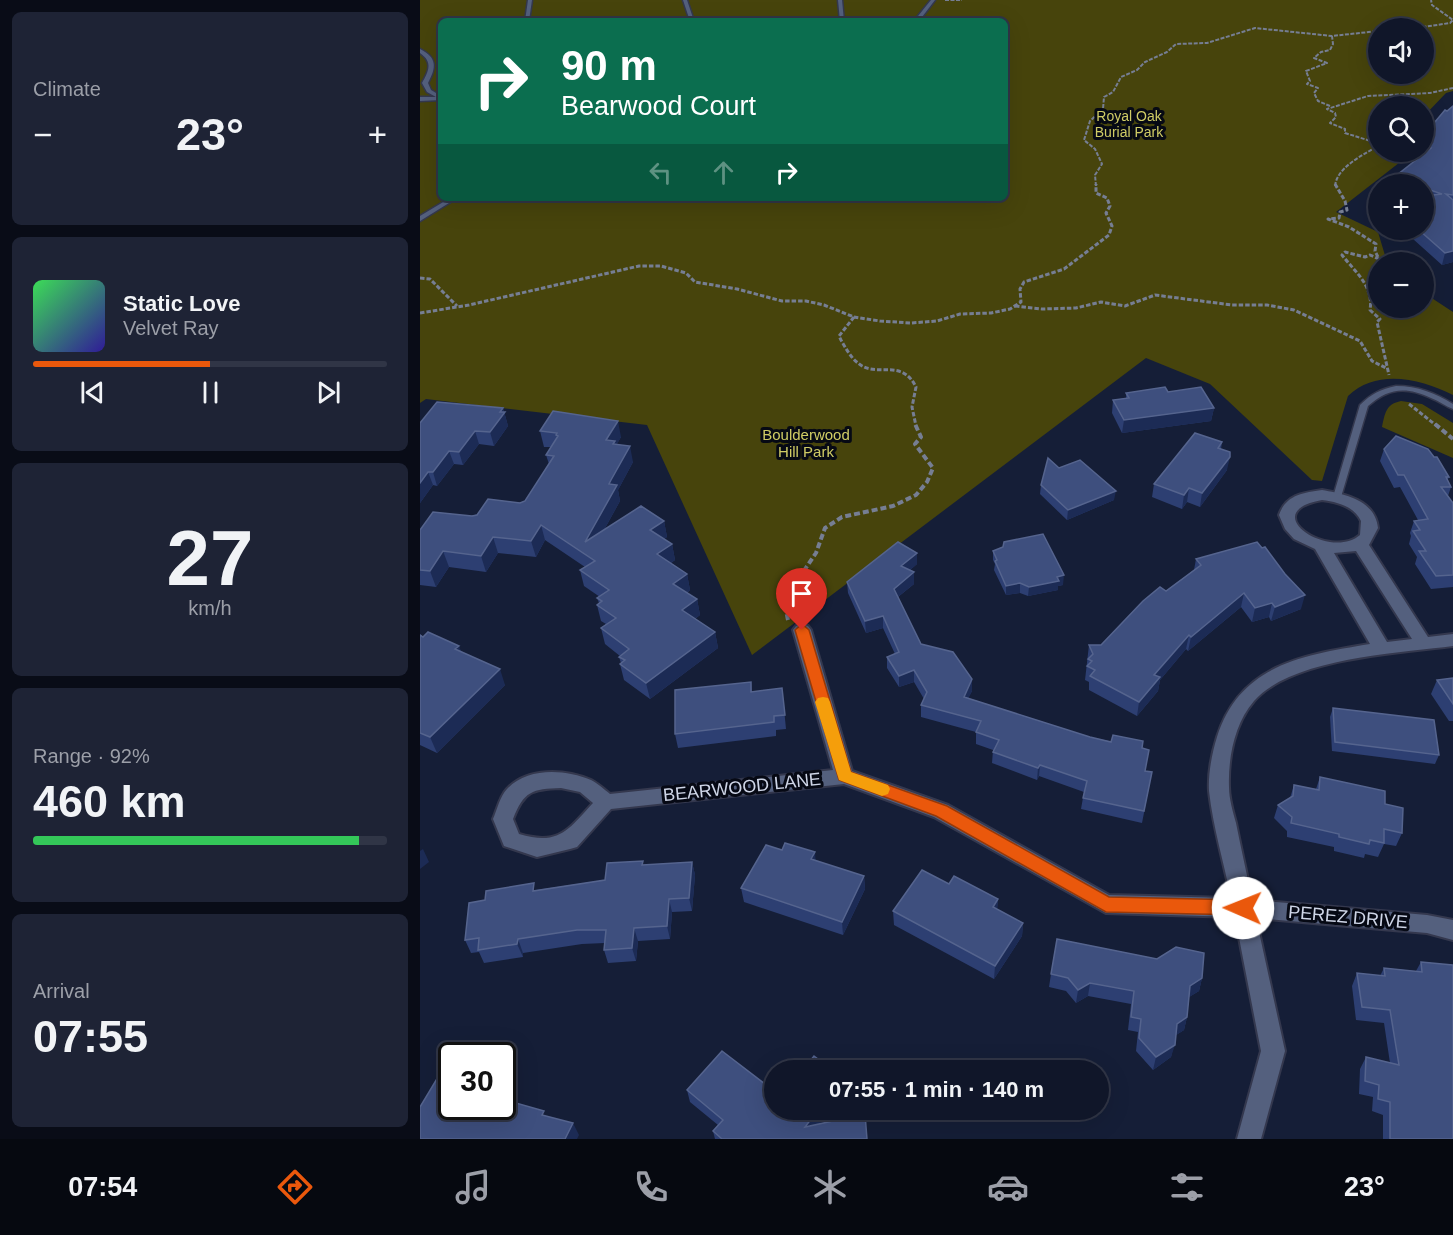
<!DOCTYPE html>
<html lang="en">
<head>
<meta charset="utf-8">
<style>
	body { margin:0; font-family:Helvetica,sans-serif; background:#1e2335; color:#f1f3f6; height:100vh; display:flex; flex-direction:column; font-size:22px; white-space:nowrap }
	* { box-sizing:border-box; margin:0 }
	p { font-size:20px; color:#9c9fa8 }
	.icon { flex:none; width:33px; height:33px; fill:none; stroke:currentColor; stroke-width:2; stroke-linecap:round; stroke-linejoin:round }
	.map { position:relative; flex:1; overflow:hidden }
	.drawer { display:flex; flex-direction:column; gap:12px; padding:12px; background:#090c17; width:420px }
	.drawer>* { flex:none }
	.top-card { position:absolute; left:18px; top:18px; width:570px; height:183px; border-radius:9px; box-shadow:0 6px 24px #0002,0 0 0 2px #303546; background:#0b6e4f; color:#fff; overflow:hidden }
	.controls { position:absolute; left:948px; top:18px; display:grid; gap:12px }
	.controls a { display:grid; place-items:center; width:66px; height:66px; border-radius:50%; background:#101629; box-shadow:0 6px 24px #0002,0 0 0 2px #303546; font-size:30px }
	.speed { position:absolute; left:18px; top:1042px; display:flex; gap:12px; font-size:30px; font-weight:700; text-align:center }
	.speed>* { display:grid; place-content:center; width:78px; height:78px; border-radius:50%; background:#101629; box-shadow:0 6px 24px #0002,0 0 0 2px #303546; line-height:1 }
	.speed .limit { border:3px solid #111; border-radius:9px; background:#fff; color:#111 }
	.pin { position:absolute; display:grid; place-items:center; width:51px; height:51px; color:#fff; margin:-62px -26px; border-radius:50% 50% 50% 0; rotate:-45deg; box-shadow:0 0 6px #0007 }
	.pin .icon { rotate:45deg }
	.me { position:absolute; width:66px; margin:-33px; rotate:271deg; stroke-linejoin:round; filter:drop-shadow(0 0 4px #0008) }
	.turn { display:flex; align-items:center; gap:21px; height:126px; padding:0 24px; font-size:27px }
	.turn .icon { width:78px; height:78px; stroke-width:2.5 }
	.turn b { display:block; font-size:42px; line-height:51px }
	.lanes { display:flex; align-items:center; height:57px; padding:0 24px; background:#0003; justify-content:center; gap:30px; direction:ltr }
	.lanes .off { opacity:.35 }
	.big { font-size:45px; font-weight:700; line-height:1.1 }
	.drawer .tile { flex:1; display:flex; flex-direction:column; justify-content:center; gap:9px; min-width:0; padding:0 21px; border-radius:9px; background:#1e2335 }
	.drawer .dial { align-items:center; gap:0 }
	.dial b { font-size:78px; line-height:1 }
	.song { display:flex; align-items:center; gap:18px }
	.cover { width:72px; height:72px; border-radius:9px; background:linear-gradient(135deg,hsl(130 70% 55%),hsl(250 70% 35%)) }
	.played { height:6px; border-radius:3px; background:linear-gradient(90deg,#ea580c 50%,#303546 50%) }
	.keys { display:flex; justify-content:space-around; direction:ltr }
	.heat { display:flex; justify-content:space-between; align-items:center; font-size:33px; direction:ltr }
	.charge { height:9px; border-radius:4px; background:linear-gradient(90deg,#34c759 92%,#303546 0) }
	.trip { position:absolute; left:344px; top:1060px; width:345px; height:60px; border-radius:30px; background:#101629; box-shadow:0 6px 24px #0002,0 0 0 2px #303546; font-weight:700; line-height:60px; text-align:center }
	.menu { display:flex; height:96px; justify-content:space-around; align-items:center; background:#060910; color:#9c9fa8 }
	.menu .icon { width:42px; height:42px }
	.menu .active { color:#ea580c }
	.menu b { font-size:27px; color:#f1f3f6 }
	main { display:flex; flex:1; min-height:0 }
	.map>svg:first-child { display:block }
	.green { fill:#47440c; fill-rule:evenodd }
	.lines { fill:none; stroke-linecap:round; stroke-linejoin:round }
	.service-casing { stroke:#34384e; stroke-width:3 }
	.minor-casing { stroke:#34384e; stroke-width:4 }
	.path-far2 { stroke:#767e93; stroke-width:2; stroke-dasharray:4 1.5; stroke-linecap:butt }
	.path-far1 { stroke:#767e93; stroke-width:3; stroke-dasharray:4.5 2; stroke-linecap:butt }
	.path { stroke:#767e93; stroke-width:4; stroke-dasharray:6 3; stroke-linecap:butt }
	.service { fill:#54607e; fill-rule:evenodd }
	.minor { fill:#54607e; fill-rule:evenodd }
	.wall { fill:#2d3f72 }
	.shaded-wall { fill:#1c2b55 }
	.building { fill:#3e4f7e; stroke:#55648e; stroke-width:1.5 }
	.route { fill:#ea580c; stroke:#983908; stroke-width:1.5 }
	.slow { fill:#f59e0b }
	.labels { text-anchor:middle; stroke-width:6; stroke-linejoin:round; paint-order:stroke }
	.far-park-label { font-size:14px; fill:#d0cc65; stroke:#060914 }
	.park-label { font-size:15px; fill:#d0cc65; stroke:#060914 }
	.near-street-label { font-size:18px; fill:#ced5e6; stroke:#060914 }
</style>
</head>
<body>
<main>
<section class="drawer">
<div class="tile"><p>Climate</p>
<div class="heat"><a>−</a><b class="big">23°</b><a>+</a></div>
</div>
<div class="tile">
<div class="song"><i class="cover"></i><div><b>Static Love</b><p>Velvet Ray</p></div></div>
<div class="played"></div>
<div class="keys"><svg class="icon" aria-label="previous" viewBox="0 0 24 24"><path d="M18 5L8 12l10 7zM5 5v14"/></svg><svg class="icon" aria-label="pause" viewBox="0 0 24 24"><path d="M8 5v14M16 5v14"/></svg><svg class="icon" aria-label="next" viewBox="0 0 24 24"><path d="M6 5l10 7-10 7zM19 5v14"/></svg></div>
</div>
<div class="tile dial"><b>27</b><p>km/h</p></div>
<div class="tile"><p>Range · 92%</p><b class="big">460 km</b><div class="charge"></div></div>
<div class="tile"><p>Arrival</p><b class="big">07:55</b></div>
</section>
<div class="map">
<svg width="1033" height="1139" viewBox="0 0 1033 1139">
	<rect width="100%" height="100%" fill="#151e37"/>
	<!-- green -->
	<g class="green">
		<path d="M0 0H1033V91L1026 93 1004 116V106H958V152H968L967 153 984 159 916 212 958 232 967 262H958V308H1004V293L1033 312V395C1001 379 957 368 928 396L902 481 892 480 790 384 726 358 332 655 227 425 6 399 0 403ZM21 21H585V198H21ZM958 28H1004V74H958Z"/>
		<path d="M981 401 1002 404 1033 423V458L962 427C965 413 966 404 981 401Z"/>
	</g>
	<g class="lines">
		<defs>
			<g id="service">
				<polygon points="108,0 112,0 109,21 105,21"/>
				<polygon points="263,0 267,0 274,21 270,21"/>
				<polygon points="418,0 422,0 424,21 420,21"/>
				<polygon points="511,0 515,0 499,21 494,21"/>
				<path d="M0 49C18 58 16 68 8 83L11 90 21 96V100L0 101V97H16L7 92 2 83C9 71 13 62 0 53Z"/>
				<polygon points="30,198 37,198 0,221 0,216"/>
				<path d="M976 386C998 386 1015 393 1033 404V409C1025 406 1019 401 1011 398 986 386 968 388 948 406L921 497 920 499H914L913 497 940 405C951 394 961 389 976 386Z"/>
			</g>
			<path id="minor" d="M902 490C925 494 955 500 958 528L949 545 1008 637 1033 634V646C979 653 871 658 834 701 814 724 808 759 809 787 809 799 813 812 816 823 821 849 827 874 832 900L1007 915 1033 920V940L1007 933 836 918 865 1051 841 1139H817L841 1051 815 917 686 913 514 817 424 784 191 809 157 847 150 849 117 857 84 846 73 819C77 810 80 796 87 789 107 767 145 769 171 780 177 783 184 789 190 794L413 770 373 630 376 626 382 624 388 626 391 630 432 771 528 805 689 895 811 898C804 863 793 827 789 791 788 774 792 753 797 737 820 664 884 655 950 644L895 549 874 539 865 529 859 515C866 495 882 493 902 490ZM902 500C917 502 934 506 941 521L940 535C910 561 835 512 902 500ZM936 551 992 639 967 642 914 553ZM141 788 160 792 173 803C148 830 139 846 99 834L93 819C104 791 112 789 141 788Z"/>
		</defs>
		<!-- service casing -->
		<use href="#service" class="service-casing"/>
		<!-- minor casing -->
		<use href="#minor" class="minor-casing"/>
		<!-- path-far2 -->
		<g class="path-far2">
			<polyline points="525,0 542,0"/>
			<polyline points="997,28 1030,23 1033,20 1012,5 1011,0"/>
			<polyline points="910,106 898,101 894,93 898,88 887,84 890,81 886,71 907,63 894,58 901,52 910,50 913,44 912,36"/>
			<polyline points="676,186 675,175 682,164 675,149 664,140 670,121 683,109 684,97 693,92 701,77 717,70 725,62 747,52 756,44 787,43 835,28 912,36 958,31"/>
			<path d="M915 186C917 167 943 155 958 146L957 143 925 133V129L910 123 916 117 915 113 907 109 948 96 1010 93 1033 88"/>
		</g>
		<!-- path-far1 -->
		<g class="path-far1">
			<path d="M915 184 925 201 927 210 920 212 919 218 908 219 929 227 956 244 955 251 959 259 950 255 945 257 925 252 922 255C935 272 954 286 950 310L960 319 957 322 969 375"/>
			<polyline points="0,278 10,279 37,306"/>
			<polyline points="595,306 622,309 656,308 681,302 705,306 735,295 812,305 847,305 874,310 940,341 952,361 966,368"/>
			<polyline points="0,313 49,305 219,266 241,266 266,273 275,282 317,289 362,301 386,301 404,305 434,317 460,321 491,323 517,321 540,314 571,313 590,309 601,302 600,289 604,282 644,269 689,235 692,226 686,213 690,206 687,198 676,193 676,184"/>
			<path d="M434 317 419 336 421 340C425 347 431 358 438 363 456 379 481 357 496 387L492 407 496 426"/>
			<polyline points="989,404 1017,426"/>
		</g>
		<!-- path -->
		<g class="path">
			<polyline points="1015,424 1033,439"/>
			<polyline points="368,620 365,606 379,578 396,553 405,528 422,517 473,506 496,495 507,482 513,468 495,444 501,437 495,424"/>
		</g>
		<!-- service -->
		<use href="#service" class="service"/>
		<!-- minor -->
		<use href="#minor" class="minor"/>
	</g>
	<!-- wall -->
	<g class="wall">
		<polygon points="1033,106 1033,262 1022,265 983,230 1004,230 1004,184 971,184 972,179 1000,157 993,156 994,152 1004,152 1004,135"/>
		<polygon points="706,393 794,408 791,421 702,433 692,413 693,400 706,398"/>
		<polygon points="83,408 88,426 74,446 59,444 43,465 34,464 17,486 13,485 0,503 0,423"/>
		<polygon points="120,431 201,437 196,445 213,462 198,490 200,501 184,530 244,521 247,537 244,539 252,544 255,560 251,563 267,574 270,590 267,593 277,599 280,615 275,619 295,632 298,648 230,699 204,680 200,664 201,663 199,657 200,656 185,644 181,628 186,624 181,621 177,605 179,603 177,598 180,597 164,586 160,570 165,567 125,540 116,557 78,553 66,572 29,567 16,587 0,585 0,530 105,501 129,464 126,455 131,447 124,447"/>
		<polygon points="802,442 801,449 807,470 780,507 767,502 762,509 732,497 734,484"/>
		<polygon points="964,449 1014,457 1029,477 1027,481 1031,487 1028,496 1033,503 1033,587 1011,589 995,564 997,557 989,544 991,536 990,533 994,521 998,520 980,487 974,488 960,461"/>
		<polygon points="639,468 694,500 647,520 620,494 621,485"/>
		<polygon points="573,551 643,585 638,586 638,590 608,596 600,593 586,595 574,570 575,564 573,560"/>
		<polygon points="497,553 497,564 490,570 494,584 478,597 501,644 552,679 552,691 548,698 670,737 722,748 726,771 732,772 722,823 661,809 664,792 619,776 617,780 572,763 573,750 556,744 556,732 501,717 501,705 504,699 494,682 479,687 467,668 467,657 475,654 463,628 446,633 428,593 427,582"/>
		<polygon points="776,559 881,609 851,621 849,617 832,622 821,607 768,651 766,649 740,680 738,691 717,716 669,690 669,682 665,680 669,645 681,645 746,591 774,570"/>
		<polygon points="0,635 42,652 85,685 17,753 0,745"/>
		<polygon points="1033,678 1033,721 1029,721 1011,694 1017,680"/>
		<polygon points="331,682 332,692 362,688 366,729 356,730 356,736 258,748 255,734"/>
		<polygon points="913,708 1019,755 1015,764 912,751 910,717"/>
		<polygon points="900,777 965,804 982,833 976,846 964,844 958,857 945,854 944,858 914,851 914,847 867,837 867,831 854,818 858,805 870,798 874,785 896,789"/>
		<polygon points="396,861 444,876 445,889 423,935 324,902 321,888"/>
		<polygon points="272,862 275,875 272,911 252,912 250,939 218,941 216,961 188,963 184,950 185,943 162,944 103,953 103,957 64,963 59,952 51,953 45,940 65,900 116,890 185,880 224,865"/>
		<polygon points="529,884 578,899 577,909 603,923 602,936 574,979 474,925 473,911"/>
		<polygon points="1001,962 1033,1139 963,1139 963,1115 952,1111 953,1097 939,1094 940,1069 946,1057 970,1063 964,1023 936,1020 932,986 937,973 960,976 964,968 996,971"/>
		<polygon points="631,974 782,978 779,991 769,997 767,1017 764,1030 756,1035 751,1057 733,1070 716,1051 718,1032 708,1030 711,1004 668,996 656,1003 646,991 629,987"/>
		<polygon points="267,1090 354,1110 410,1110 399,1124 447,1139 295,1139 293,1131 298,1125 270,1102"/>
	</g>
	<!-- shaded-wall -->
	<g class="shaded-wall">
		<polygon points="1033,251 1033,262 1022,265 1025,253"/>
		<polygon points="83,408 88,426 74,446 70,432 80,412"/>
		<polygon points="794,408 791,421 702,433 704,420"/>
		<polygon points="198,421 201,437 196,446 186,440"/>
		<polygon points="55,431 59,444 43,465 39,452"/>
		<polygon points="210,446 213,462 198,490 200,501 169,557 165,542 191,480"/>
		<polygon points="29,451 34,464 17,486 13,472"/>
		<polygon points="810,457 807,470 780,507 782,493"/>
		<polygon points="8,472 13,485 0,503 0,483"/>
		<polygon points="769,488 767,502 762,509 764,495"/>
		<polygon points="696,491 694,500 647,520 648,510"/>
		<polygon points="244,521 247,537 234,546 230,530"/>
		<polygon points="121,525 125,540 116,557 111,541"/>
		<polygon points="73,537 78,553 66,572 61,556"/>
		<polygon points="252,544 255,560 240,570 237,554"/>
		<polygon points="23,551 29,567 16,587 10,571"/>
		<polygon points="497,553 497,564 482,577 481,566"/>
		<polygon points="494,572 494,584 474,600 474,589"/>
		<polygon points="267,574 270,590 256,600 253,584"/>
		<polygon points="644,575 643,585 638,586 638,590 608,596 609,587 637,577"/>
		<polygon points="600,583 600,593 586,595 586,586"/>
		<polygon points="824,593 821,607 768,651 771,637"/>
		<polygon points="885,595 881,609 851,621 855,607"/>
		<polygon points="277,599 280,615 265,626 262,610"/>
		<polygon points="852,603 849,617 832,622 835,608"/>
		<polygon points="463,616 463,628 446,633 445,621"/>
		<polygon points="295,632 298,648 230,699 226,683"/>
		<polygon points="769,635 766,649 740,680 738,691 717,716 719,702 734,675"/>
		<polygon points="39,646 45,661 35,649"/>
		<polygon points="80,669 85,685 17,753 10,737"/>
		<polygon points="494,670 494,682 479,687 479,676"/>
		<polygon points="552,679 552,691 544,708 544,697"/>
		<polygon points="620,765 619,776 617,780 618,768"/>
		<polygon points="3,849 9,862 0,869 0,851"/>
		<polygon points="395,852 396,866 391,859"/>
		<polygon points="272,862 275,875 272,911 269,898"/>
		<polygon points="444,876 445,889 423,935 422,922"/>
		<polygon points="249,899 252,912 250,939 247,926"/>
		<polygon points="578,899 577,912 573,907"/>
		<polygon points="603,923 602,936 574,979 575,966"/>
		<polygon points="214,928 218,941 216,961 212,948"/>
		<polygon points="98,939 103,953 103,957 97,944"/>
		<polygon points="782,978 779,991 766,999 770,986"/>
		<polygon points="670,983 668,996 656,1003 658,990"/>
		<polygon points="767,1017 764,1030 753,1037 757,1024"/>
		<polygon points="755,1045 751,1057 733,1070 736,1057"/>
		<polygon points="85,1073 92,1085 82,1102 82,1078"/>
		<polygon points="398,1110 410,1110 387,1139 385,1127"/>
		<polygon points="153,1123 159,1135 157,1139 145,1139"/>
	</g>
	<!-- building -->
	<g class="building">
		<polygon points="1033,106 1033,195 1026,194 1033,200 1033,251 1025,253 999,230 1004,230 1004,196 1022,194 1004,188 1004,184 992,184 972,179 1011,148 1004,146 1004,135 1025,110 1027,111"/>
		<polygon points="745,387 748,392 781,387 794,408 704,420 693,400 709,398 706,393"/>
		<polygon points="17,402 83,408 80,412 85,412 70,432 55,431 39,452 29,451 13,472 8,472 0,483 0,423"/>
		<polygon points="133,411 198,421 186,440 195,441 193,444 210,446 191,480 189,484 197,485 165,542 221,506 244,521 230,530 252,544 237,554 267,574 253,584 277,599 262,610 295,632 226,683 200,664 205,660 199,657 209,649 181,628 196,618 177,605 182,601 177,598 189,590 160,570 175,561 121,525 111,541 73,537 61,556 23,551 10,571 0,570 0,530 13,512 52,516 57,515 68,499 100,503 105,501 134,456 126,455 138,436 136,435 137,433 120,431"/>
		<polygon points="775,433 802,442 798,448 810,452 810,457 782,493 769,488 764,495 734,484"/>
		<polygon points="976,436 1008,449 1014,457 1017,457 1029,477 1026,477 1031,487 1021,487 1033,503 1033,575 1016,576 999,551 1006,551 993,531 1000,530 994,521 1008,519 984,475 978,475 964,449"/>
		<polygon points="628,458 639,468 660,460 696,491 648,510 621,485"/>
		<polygon points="623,534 644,575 637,577 639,581 609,587 600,583 586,586 575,561 577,560 573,551 583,547 584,542"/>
		<polygon points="478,542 497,553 481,566 494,572 474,589 501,644 533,652 552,679 544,697 670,737 691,742 693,735 723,741 722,748 729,750 725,771 732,772 724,811 663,798 667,781 620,765 618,768 573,752 579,740 556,732 561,721 501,705 507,692 494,670 479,676 467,657 479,652 463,616 445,621 427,582"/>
		<polygon points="837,542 842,548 845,547 865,574 885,595 855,607 852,603 835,608 824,593 771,637 769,635 734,675 740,677 719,702 670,676 675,670 667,666 672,661 668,659 673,654 669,645 681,645 723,601 740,587 746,591 781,565 776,559"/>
		<polygon points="8,632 39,646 35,649 80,669 10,737 0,733 0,635 3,637"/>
		<polygon points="1033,678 1033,704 1017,680"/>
		<polygon points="331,682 331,692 362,688 365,715 354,716 354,722 255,734 255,690"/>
		<polygon points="913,708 1014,720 1019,755 915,742"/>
		<polygon points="900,777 965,791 965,804 983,808 982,833 964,829 964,843 950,840 949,844 919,837 919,834 871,823 872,817 858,805 873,796 874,785 899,790"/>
		<polygon points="365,843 395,852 391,859 444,876 422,922 321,888 346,845 362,850"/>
		<polygon points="223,861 222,865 272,862 269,898 249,899 247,926 214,928 212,948 184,950 186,930 157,930 98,939 97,944 58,950 59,938 45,940 49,903 65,900 66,891 114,883 113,891 185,880 187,863"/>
		<polygon points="502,870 529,884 534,876 578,899 573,907 603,923 575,966 473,911"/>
		<polygon points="637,939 737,959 756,947 784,953 782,978 770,986 767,1017 757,1024 755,1045 736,1057 719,1038 721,1019 711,1017 714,991 670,983 658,990 648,978 631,974"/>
		<polygon points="1001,962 1033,965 1033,1139 970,1139 970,1102 958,1099 959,1085 945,1081 946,1057 979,1065 970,1010 942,1007 937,973 965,976 964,968 1002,972"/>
		<polygon points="302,1051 354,1091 354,1110 398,1110 385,1127 445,1114 447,1139 302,1139 293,1131 303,1120 267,1090"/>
		<polygon points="394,1056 414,1071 382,1071"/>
		<polygon points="30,1057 32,1057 32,1107 82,1107 82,1099 124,1111 122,1115 153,1123 145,1139 0,1139 0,1107"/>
	</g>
	<!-- route -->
	<polygon class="route" points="382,624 389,630 431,772 527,806 689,897 823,900 829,902 832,908 829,913 823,915 686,912 516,816 419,780 375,630"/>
	<!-- slow -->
	<polygon class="slow" points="403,697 408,698 410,702 431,772 468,785 470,789 468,794 462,796 419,780 395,702 398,698"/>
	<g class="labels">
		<!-- far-park labels -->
		<g class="far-park-label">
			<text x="709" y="121">Royal Oak<tspan x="709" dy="16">Burial Park</tspan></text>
		</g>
		<!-- park labels -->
		<g class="park-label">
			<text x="386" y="440">Boulderwood<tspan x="386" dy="17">Hill Park</tspan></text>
		</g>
		<!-- near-street labels -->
		<g class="near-street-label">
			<text transform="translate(322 787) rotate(-6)" y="6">BEARWOOD LANE</text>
			<text transform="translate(928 917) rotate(5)" y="6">PEREZ DRIVE</text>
		</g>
	</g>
</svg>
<div class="controls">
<a><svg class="icon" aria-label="sound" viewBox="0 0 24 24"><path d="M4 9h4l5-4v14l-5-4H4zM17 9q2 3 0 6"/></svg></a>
<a><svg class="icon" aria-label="search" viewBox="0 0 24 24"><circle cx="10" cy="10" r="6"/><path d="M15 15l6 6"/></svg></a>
<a>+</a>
<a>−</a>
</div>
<div class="speed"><div class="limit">30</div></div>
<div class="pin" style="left:382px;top:630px;background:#d93025"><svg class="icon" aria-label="arrive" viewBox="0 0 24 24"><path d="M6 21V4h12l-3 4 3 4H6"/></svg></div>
<svg class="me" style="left:823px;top:908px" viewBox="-20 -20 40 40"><circle r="19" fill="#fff"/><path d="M0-13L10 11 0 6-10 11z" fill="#ea580c"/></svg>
<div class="trip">07:55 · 1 min · 140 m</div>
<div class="top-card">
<div class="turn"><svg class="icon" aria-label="right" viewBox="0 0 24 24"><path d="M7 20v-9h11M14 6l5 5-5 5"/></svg><div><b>90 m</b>Bearwood Court</div></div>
<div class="lanes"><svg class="icon off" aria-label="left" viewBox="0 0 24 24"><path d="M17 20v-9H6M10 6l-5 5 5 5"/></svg><svg class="icon off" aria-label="ahead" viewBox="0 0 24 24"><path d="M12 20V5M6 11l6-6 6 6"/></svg><svg class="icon" aria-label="right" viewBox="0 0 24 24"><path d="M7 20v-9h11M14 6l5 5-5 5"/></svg></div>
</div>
</div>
</main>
<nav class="menu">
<b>07:54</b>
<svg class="icon active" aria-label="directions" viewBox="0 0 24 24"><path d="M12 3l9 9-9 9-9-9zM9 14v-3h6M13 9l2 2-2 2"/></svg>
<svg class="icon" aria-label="music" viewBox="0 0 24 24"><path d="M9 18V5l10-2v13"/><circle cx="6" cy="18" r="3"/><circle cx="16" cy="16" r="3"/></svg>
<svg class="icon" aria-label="phone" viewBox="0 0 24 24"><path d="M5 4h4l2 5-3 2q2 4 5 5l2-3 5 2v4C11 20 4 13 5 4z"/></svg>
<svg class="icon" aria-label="climate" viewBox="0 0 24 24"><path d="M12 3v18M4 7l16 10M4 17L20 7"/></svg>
<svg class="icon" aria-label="car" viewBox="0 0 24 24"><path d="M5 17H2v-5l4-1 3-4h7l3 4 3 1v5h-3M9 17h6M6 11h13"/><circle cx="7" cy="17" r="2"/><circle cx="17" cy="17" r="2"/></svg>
<svg class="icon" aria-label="filters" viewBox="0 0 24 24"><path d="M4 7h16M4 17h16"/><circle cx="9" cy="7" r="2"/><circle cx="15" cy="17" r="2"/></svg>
<b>23°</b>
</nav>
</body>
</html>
